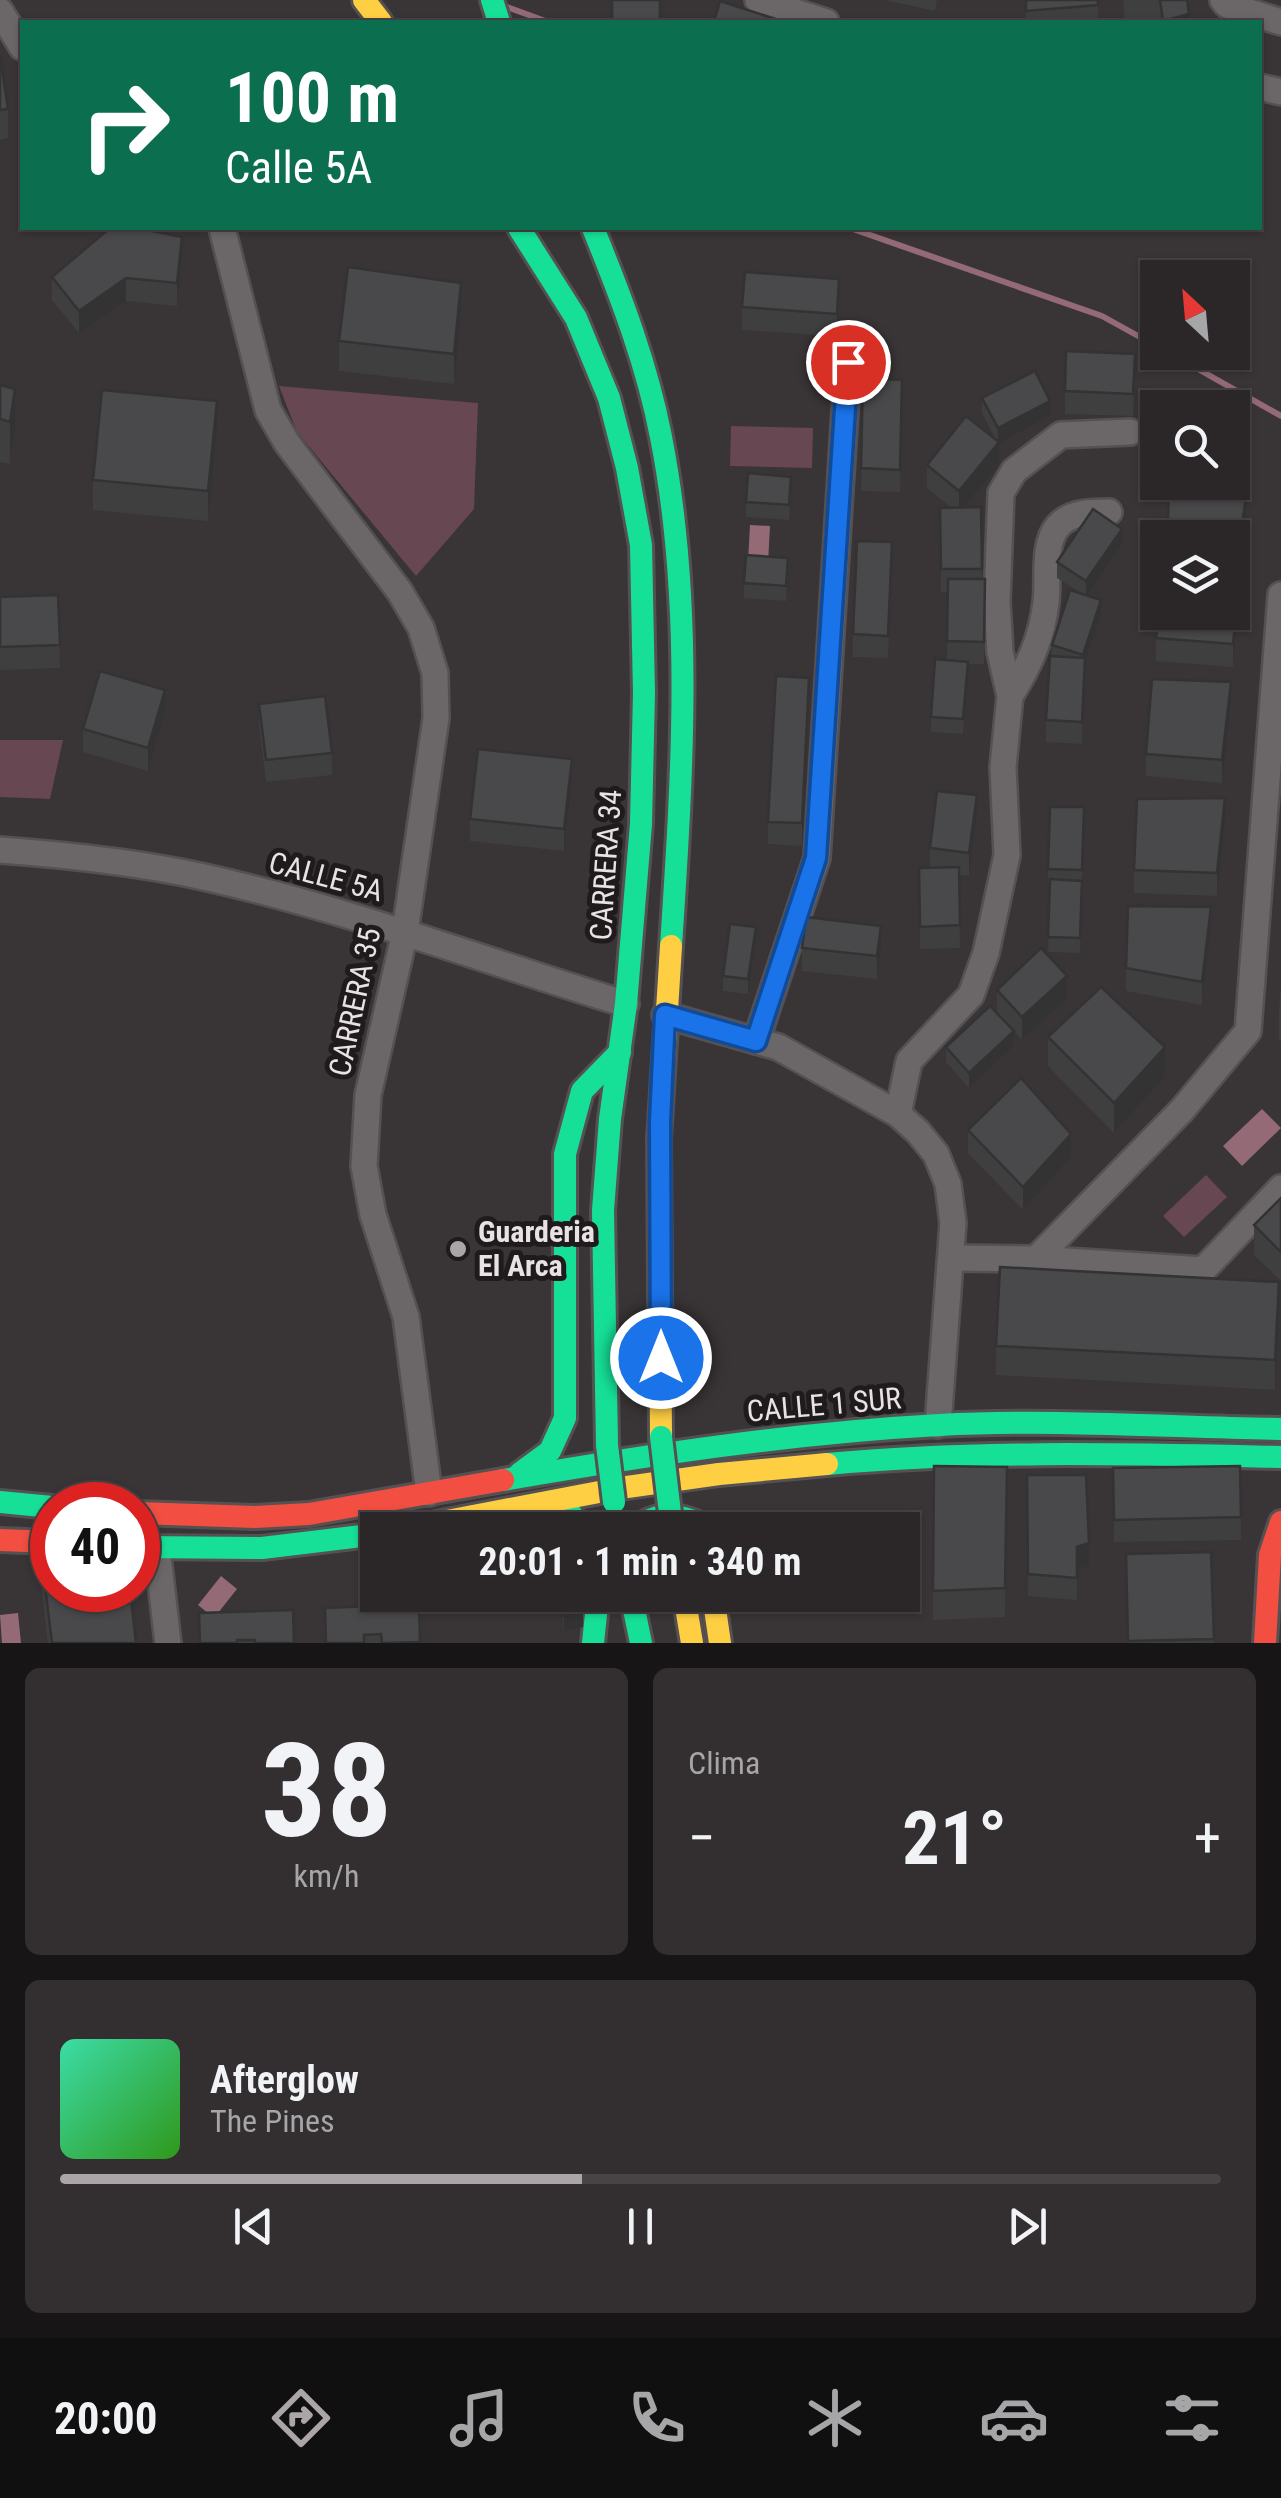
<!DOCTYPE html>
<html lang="es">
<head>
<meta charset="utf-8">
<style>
	body { margin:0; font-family:"Roboto Condensed",sans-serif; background:#332f30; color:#f1f3f6; height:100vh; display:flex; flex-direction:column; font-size:38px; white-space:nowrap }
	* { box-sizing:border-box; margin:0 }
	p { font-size:32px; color:#a6a5a8 }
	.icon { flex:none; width:55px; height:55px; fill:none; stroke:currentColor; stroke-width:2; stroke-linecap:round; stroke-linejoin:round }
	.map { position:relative; height:1643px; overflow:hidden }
	.side { display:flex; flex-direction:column; gap:25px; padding:25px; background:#181516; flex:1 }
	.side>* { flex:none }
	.hud { position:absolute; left:20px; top:20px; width:1242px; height:210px; border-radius:0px; box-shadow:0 2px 8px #0004,0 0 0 2px #474445; background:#0b6e4f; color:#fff; overflow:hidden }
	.needle { width:65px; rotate:334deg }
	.fabs { position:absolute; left:1140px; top:260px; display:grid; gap:20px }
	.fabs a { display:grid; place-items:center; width:110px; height:110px; border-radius:0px; background:#2b2728; box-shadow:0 2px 8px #0004,0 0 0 2px #474445; font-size:50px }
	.speed { position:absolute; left:30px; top:1482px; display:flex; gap:20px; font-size:50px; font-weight:700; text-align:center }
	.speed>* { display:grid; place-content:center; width:130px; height:130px; border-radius:50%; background:#2b2728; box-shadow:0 2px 8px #0004,0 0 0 2px #474445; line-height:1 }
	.speed .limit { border:15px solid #d22; background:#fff; color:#111 }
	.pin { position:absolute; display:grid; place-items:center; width:85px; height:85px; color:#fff; margin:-42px; border:5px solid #fff; border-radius:50%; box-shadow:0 2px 10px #0007 }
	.me { position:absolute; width:110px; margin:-55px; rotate:0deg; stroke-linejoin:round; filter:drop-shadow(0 0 8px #0008) }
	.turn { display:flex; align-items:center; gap:35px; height:210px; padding:0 40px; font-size:45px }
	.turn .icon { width:130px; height:130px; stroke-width:2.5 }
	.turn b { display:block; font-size:70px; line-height:85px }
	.big { font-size:75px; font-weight:700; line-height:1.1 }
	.side .widget { flex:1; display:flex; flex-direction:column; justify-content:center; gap:15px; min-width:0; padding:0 35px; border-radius:15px; background:#332f30 }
	.side .dial { align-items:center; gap:0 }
	.dial b { font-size:130px; line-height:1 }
	.song { display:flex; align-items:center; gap:30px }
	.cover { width:120px; height:120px; border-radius:15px; background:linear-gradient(135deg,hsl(160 70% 55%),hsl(110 70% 35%)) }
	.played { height:10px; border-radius:5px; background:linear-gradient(90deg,#aba5a7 45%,#474445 45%) }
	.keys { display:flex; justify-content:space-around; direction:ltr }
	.heat { display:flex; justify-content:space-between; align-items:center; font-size:55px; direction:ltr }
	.side .tiles { flex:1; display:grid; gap:25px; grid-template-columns:1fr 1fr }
	.widget:last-child { grid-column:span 2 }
	.trip { position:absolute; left:360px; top:1512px; width:560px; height:100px; border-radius:0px; background:#2b2728; box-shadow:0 2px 8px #0004,0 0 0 2px #474445; font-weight:700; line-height:100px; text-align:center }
	.dock { display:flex; height:160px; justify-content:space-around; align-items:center; background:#111010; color:#a6a5a8 }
	.dock .icon { width:70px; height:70px }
	.dock .selected { color:#aba5a7 }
	.dock b { font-size:45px; color:#f1f3f6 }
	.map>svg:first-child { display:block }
	.green { fill:#674751 }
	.water { fill:#936a76 }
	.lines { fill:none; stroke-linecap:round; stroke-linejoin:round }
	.stream { stroke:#936a76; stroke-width:6 }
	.street-casing { stroke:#555051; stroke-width:30 }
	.fast-casing { stroke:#555051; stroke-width:28 }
	.slow-casing { stroke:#555051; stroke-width:28 }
	.jam-casing { stroke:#555051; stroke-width:28 }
	.street { stroke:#6b6768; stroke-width:25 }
	.fast { stroke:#16e098; stroke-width:22 }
	.slow { stroke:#ffcf43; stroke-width:22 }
	.jam { stroke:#f24e42; stroke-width:22 }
	.fast-bridge-casing { stroke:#555051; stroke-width:28; stroke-linecap:butt }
	.fast-bridge { stroke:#16e098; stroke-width:22 }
	.wall { fill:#3f3f40 }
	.shaded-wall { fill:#333334 }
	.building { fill:#49494b; stroke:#333334; stroke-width:2.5 }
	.route-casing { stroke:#114b97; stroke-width:25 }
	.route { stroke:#1a73e8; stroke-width:18 }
	.poi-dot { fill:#aba5a7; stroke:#1f1a1c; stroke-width:4 }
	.labels { text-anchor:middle; stroke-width:10; stroke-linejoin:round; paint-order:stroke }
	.street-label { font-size:30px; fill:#e9e2e4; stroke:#1f1a1c }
	.poi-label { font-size:30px; font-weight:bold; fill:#e9e2e4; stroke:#1f1a1c; text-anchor:start }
</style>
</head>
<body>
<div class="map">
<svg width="1281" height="1643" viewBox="0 0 1281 1643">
	<rect width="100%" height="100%" fill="#393435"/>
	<!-- green -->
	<g class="green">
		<polygon points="279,386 478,403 474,509 416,576 297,432"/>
		<polygon points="731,426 813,428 812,468 730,466"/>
		<polygon points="0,740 63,740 50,799 0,797"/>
		<polygon points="1206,1175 1227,1197 1184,1237 1163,1216"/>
	</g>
	<!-- water -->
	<g class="water">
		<polygon points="750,525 770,526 768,563 748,562"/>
		<polygon points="1262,1109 1281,1128 1242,1166 1223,1146"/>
		<polygon points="221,1576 237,1589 214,1618 198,1605"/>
		<polygon points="18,1613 21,1643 2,1643 0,1615"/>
	</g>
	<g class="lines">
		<!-- stream -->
		<g class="stream">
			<polyline points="507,7 548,22"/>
			<polyline points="850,228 1102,316 1158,347"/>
			<polyline points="1168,352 1281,416"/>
		</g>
		<defs>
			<g id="street">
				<polyline points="758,0 826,22"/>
				<polyline points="1223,0 1227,5 1281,22"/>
				<polyline points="0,11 22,47"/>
				<polyline points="1260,87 1281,92"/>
				<polyline points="222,228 268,410 287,443 400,592 421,628 435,673 436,718 405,932 368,1095 364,1166 373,1215 406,1317 429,1493"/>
				<path d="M1010 696C1029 666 1042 638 1046 602 1049 579 1042 545 1058 526 1070 512 1092 512 1109 512"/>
				<path d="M0 850C67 855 137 862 204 877 347 909 486 961 626 1004"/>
				<polyline points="665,1015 778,1047 898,1114 918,1132 936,1154 948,1184 953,1223 938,1425"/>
				<polyline points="756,1041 817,858 848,362"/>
				<polyline points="898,1114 909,1061 971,995 986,953 1007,855 1003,767 1010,696 1000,652 997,602 1001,493 1014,471 1061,435 1130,432"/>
				<polyline points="952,1258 1036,1259 1203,1270 1281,1188"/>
				<polyline points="1036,1259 1182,1110 1248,1031 1281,595"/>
				<polyline points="157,1548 168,1643"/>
			</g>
			<g id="fast">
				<polyline points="492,0 499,22"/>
				<polyline points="519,228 576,318 609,398 627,468 641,545 644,693 641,824 626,1004 610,1119 603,1210 607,1445"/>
				<path d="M593 228C621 297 647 364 661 437 694 605 682 778 671 946"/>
				<path d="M827 1464C979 1450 1129 1454 1281 1457"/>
				<polyline points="520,1473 550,1451 565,1418 565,1154 582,1091 620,1052"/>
				<path d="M503 1480C647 1455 793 1433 939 1425 1053 1419 1167 1427 1281 1429"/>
				<polyline points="562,1500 581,1530"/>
				<polyline points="0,1502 52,1507"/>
				<path d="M633 1530C659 1510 678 1513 707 1527"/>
				<polyline points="138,1547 262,1548 378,1534"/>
				<polyline points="631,1595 641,1643"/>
				<polyline points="593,1643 598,1595"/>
			</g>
			<g id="slow">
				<polyline points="364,0 381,22"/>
				<polyline points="661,1437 659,1139 671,946"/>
				<polyline points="400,1530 620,1488 719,1474 827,1464"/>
				<polyline points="684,1595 692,1643"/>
				<polyline points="713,1595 720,1643"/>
			</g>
			<g id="jam">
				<polyline points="138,1513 255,1517 309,1514 503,1480"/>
				<polyline points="0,1540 52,1542"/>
				<polyline points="1265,1643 1270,1555 1281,1522"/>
			</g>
		</defs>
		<!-- street casing -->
		<use href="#street" class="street-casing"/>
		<!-- fast casing -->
		<use href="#fast" class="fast-casing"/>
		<!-- slow casing -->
		<use href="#slow" class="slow-casing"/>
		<!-- jam casing -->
		<use href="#jam" class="jam-casing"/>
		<!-- street -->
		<use href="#street" class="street"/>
		<!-- fast -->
		<use href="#fast" class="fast"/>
		<!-- slow -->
		<use href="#slow" class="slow"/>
		<!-- jam -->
		<use href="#jam" class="jam"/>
		<defs>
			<g id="fast-bridge">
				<polyline points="661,1437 672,1530"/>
				<polyline points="607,1445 614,1502"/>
			</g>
		</defs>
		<!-- fast-bridge casing -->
		<use href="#fast-bridge" class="fast-bridge-casing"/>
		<!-- fast-bridge -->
		<use href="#fast-bridge" class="fast-bridge"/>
	</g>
	<!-- wall -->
	<g class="wall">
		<polygon points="885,0 937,0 935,11"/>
		<polygon points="1025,0 1098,0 1098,22 1026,22"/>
		<polygon points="1123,0 1187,0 1189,22 1160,22 1159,19 1125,22"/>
		<polygon points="0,55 8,109 8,138 0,140"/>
		<polygon points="182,259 177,306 126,301 79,333 52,300 52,277"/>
		<polygon points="839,301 837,336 742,330 742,307"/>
		<polygon points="461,313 454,384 339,371 339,341"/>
		<polygon points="1135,376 1133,416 1065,414 1065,391"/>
		<polygon points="863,378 902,380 900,492 861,491"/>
		<polygon points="0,385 15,431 10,464 0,462"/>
		<polygon points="982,398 1050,416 999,443 999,465 964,507 982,569 982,579 985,579 984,664 968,664 963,734 931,732 931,717 947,660 948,592 941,592 940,508 952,508 927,488 927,465 996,440 982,413"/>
		<polygon points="217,431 208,521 93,510 93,480"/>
		<polygon points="1251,479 1242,548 1232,548 1232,538 1168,538 1169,482"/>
		<polygon points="791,492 789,520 746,517 746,502"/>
		<polygon points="1122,544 1087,595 1101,615 1085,662 1082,744 1046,742 1046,720 1052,645 1081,593 1057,578 1057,562"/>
		<polygon points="892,564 888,658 853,657 853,634"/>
		<polygon points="788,573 786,601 744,598 744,583"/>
		<polygon points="1240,593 1233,667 1156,661 1156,638"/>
		<polygon points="58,595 60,668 0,670 0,597"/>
		<polygon points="809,700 802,846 768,844 768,822"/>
		<polygon points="259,704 332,753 332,775 266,782 259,726"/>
		<polygon points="1231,704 1222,783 1146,776 1146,754"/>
		<polygon points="165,712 148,771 83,752 83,729"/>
		<polygon points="572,781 564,851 470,841 470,819"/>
		<polygon points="1084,807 1080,953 1048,952 1050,884 1048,884 1048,869"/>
		<polygon points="977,818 969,876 959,875 960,948 920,949 919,868 930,868 930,848"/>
		<polygon points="1225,821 1217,896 1134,893 1134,870"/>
		<polygon points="1211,929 1202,1005 1126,991 1126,968"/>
		<polygon points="756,943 748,994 723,991 723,976"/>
		<polygon points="802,948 881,948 877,979 802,971"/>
		<polygon points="1281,988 1281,1041 1279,1040 1279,1011"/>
		<polygon points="997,990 1067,998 1022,1040 997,1012"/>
		<polygon points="1048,1037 1165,1077 1114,1133 1048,1066"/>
		<polygon points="1014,1046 969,1088 946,1062 946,1047"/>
		<polygon points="968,1130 1071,1157 1023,1210 968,1153"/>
		<polygon points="1281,1198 1281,1281 1254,1255 1254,1225"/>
		<polygon points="1279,1312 1275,1390 996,1375 996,1346"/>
		<polygon points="934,1466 1007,1467 1005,1617 933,1620"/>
		<polygon points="1240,1466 1241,1540 1114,1542 1113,1468"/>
		<polygon points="1027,1475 1089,1566 1077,1569 1077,1600 1028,1596"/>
		<polygon points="1211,1552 1214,1643 1127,1643 1126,1554"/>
		<polygon points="41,1553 136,1643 48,1643 41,1582"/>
		<polygon points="560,1595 580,1595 583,1627 564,1631"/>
		<polygon points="325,1608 420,1643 326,1643"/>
		<polygon points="199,1613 294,1643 199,1643"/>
	</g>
	<!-- shaded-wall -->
	<g class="shaded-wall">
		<polygon points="1189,14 1189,22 1163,22 1163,21"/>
		<polygon points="182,237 182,259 177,306 177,283"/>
		<polygon points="126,278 126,301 79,333 79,311"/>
		<polygon points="839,279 839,301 837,336 837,314"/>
		<polygon points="461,283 461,313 454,384 454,354"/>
		<polygon points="15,389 15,431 10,464 10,422"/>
		<polygon points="217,401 217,431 208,521 208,491"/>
		<polygon points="1050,401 1050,416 999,443 999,465 959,513 959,491 998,443 998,428"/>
		<polygon points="1251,457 1251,479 1242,548 1242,526"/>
		<polygon points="1122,529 1122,544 1086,597 1086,581"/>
		<polygon points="1240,571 1240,593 1233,667 1233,644"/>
		<polygon points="1101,600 1101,615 1085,662 1082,744 1083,655"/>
		<polygon points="809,678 809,700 802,846 802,823"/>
		<polygon points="1231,682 1231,704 1222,783 1222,760"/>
		<polygon points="165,690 165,712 148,771 148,748"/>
		<polygon points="572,759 572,781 564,851 564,829"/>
		<polygon points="977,795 977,818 969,876 969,853"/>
		<polygon points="1225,798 1225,821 1217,896 1217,873"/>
		<polygon points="1211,907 1211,929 1202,1005 1202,982"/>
		<polygon points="881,926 881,948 877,979 877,956"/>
		<polygon points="756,927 756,943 748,994 748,979"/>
		<polygon points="1067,976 1067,998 1022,1040 1022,1017"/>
		<polygon points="1014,1031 1014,1046 969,1088 969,1073"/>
		<polygon points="1165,1047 1165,1077 1114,1133 1114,1103"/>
		<polygon points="1071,1134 1071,1157 1023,1210 1023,1187"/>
		<polygon points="1279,1282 1279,1312 1275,1390 1275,1360"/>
		<polygon points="1089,1543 1089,1566 1077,1569 1077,1600 1077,1547"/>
		<polygon points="583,1612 583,1627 564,1631 564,1616"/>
	</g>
	<!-- building -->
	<g class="building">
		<rect x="612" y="0" width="48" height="22"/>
		<polygon points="1026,0 1098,0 1098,5 1026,11"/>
		<polygon points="1160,0 1187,0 1189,14 1163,21"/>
		<polygon points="720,1 785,22 714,22"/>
		<polygon points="0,55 8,109 0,110"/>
		<polygon points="110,228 137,228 182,237 177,283 126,278 79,311 52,277"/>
		<polygon points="348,267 461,283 454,354 339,341"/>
		<polygon points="745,272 839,279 837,314 742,307"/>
		<polygon points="1066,351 1135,354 1133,394 1065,391"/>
		<polygon points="1035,371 1050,401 998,428 982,398"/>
		<polygon points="863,378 902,380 900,470 861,468"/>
		<polygon points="0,385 15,389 10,422 0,419"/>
		<polygon points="102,390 217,401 208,491 93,480"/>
		<polygon points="966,416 999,442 959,491 927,465"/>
		<polygon points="1232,455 1251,457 1242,526 1168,522 1169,482 1232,482"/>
		<polygon points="748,473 791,477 789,505 746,502"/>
		<polygon points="981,507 982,569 941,569 940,508"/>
		<polygon points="1093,509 1122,529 1086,581 1057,562"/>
		<polygon points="857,541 892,542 888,636 853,634"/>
		<polygon points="746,555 788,558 786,586 744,583"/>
		<polygon points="1232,570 1240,571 1233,644 1156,638 1159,612 1232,612"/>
		<polygon points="948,579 985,579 984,642 947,641"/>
		<polygon points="1070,590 1101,600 1083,655 1052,645"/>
		<polygon points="58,595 60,645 0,647 0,597"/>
		<polygon points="1050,656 1085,658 1082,722 1046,720"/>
		<polygon points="935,659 968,662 963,719 931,717"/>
		<polygon points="100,671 165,690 148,748 83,729"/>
		<polygon points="776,676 809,678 802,823 768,822"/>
		<polygon points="1152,679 1231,682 1222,760 1146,754"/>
		<polygon points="325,696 332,753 266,760 259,704"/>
		<polygon points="478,749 572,759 564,829 470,819"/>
		<polygon points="937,791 977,795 969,853 930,848"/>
		<polygon points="1225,798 1217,873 1134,870 1137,799"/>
		<polygon points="1050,807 1084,807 1082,870 1048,869"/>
		<polygon points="959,867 960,925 920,927 919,868"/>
		<polygon points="1050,879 1082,881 1080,938 1048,937"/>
		<polygon points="1128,906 1211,907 1202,982 1126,968"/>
		<polygon points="806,917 881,926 877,956 802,948"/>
		<polygon points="730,924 756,927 748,979 723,976"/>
		<polygon points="1041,948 1067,976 1022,1017 997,990"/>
		<polygon points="1101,987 1165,1047 1114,1103 1048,1037"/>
		<polygon points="990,1006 1014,1031 969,1073 946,1047"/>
		<polygon points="1021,1078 1071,1134 1023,1187 968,1130"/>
		<polygon points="1281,1198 1281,1252 1254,1225"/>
		<polygon points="1000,1267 1279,1282 1275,1360 996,1346"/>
		<polygon points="934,1466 1007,1467 1005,1588 933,1591"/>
		<polygon points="1240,1466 1241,1517 1114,1520 1113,1468"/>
		<polygon points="1027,1475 1086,1475 1089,1543 1077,1547 1077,1578 1028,1574"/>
		<polygon points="52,1551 52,1590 130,1590 136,1643 52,1643 41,1553"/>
		<polygon points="1211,1552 1214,1639 1128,1641 1126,1554"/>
		<polygon points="561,1595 580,1595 583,1612 564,1616"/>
		<polygon points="419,1604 420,1642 382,1643 381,1634 364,1635 364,1643 326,1643 325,1608"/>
		<polygon points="293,1610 294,1643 255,1643 255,1640 237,1640 237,1643 200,1643 199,1613"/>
	</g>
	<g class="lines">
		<defs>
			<polyline id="route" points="661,1358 660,1122 665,1015 756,1041 816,858 848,362"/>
		</defs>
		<!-- route casing -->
		<use href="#route" class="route-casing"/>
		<!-- route -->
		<use href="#route" class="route"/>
	</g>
	<!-- markers -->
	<circle class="poi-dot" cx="458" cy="1249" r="10"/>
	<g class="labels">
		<!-- street labels -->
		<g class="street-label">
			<text transform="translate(606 865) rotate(-86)" y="10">CARRERA 34</text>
			<text transform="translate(326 877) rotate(15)" y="10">CALLE 5A</text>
			<text transform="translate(355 1002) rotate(-78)" y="10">CARRERA 35</text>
			<text transform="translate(824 1405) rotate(-5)" y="10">CALLE 1 SUR</text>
		</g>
		<!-- poi labels -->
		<g class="poi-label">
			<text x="478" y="1242">Guarderia<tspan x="478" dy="34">El Arca</tspan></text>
		</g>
	</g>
</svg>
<div class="fabs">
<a><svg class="needle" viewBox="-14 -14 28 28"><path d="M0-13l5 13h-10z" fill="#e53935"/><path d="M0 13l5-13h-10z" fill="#a6a5a8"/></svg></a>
<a><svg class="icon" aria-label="search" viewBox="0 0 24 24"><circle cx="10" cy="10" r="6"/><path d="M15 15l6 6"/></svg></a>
<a><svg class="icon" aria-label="layers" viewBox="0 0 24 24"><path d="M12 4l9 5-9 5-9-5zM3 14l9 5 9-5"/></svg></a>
</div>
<div class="speed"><div class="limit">40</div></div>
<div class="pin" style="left:848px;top:362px;background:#d93025"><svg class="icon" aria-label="arrive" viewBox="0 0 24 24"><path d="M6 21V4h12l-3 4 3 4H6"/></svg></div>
<svg class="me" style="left:661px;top:1358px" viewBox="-20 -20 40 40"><circle r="17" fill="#1a73e8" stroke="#fff" stroke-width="3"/><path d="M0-11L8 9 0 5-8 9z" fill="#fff"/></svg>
<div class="trip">20:01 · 1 min · 340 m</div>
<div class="hud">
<div class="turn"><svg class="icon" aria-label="right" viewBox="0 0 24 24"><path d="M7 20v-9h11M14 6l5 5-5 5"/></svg><div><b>100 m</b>Calle 5A</div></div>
</div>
</div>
<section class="side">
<div class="tiles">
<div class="widget dial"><b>38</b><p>km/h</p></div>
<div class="widget"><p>Clima</p>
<div class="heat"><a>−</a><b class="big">21°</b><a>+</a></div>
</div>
<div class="widget">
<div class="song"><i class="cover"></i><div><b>Afterglow</b><p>The Pines</p></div></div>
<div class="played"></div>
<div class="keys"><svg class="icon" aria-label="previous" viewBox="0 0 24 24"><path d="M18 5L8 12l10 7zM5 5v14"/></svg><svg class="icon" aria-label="pause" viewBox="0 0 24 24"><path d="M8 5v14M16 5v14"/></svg><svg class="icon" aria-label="next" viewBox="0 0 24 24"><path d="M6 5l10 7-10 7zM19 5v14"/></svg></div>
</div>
</div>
</section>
<nav class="dock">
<b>20:00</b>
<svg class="icon selected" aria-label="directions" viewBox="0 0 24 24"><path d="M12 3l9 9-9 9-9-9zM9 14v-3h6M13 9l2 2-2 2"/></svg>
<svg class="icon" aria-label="music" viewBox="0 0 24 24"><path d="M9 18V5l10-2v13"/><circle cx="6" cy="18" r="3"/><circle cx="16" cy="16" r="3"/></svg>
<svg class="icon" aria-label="phone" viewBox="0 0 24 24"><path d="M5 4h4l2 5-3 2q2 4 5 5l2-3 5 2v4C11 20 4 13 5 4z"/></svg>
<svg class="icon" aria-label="climate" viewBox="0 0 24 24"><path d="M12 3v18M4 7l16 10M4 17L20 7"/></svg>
<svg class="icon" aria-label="car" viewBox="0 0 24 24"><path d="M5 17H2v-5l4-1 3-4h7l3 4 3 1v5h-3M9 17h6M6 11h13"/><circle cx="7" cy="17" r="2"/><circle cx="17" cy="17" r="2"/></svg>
<svg class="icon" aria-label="filters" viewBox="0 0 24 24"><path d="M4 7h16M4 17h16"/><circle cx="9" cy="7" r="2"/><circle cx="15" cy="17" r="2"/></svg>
</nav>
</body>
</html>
